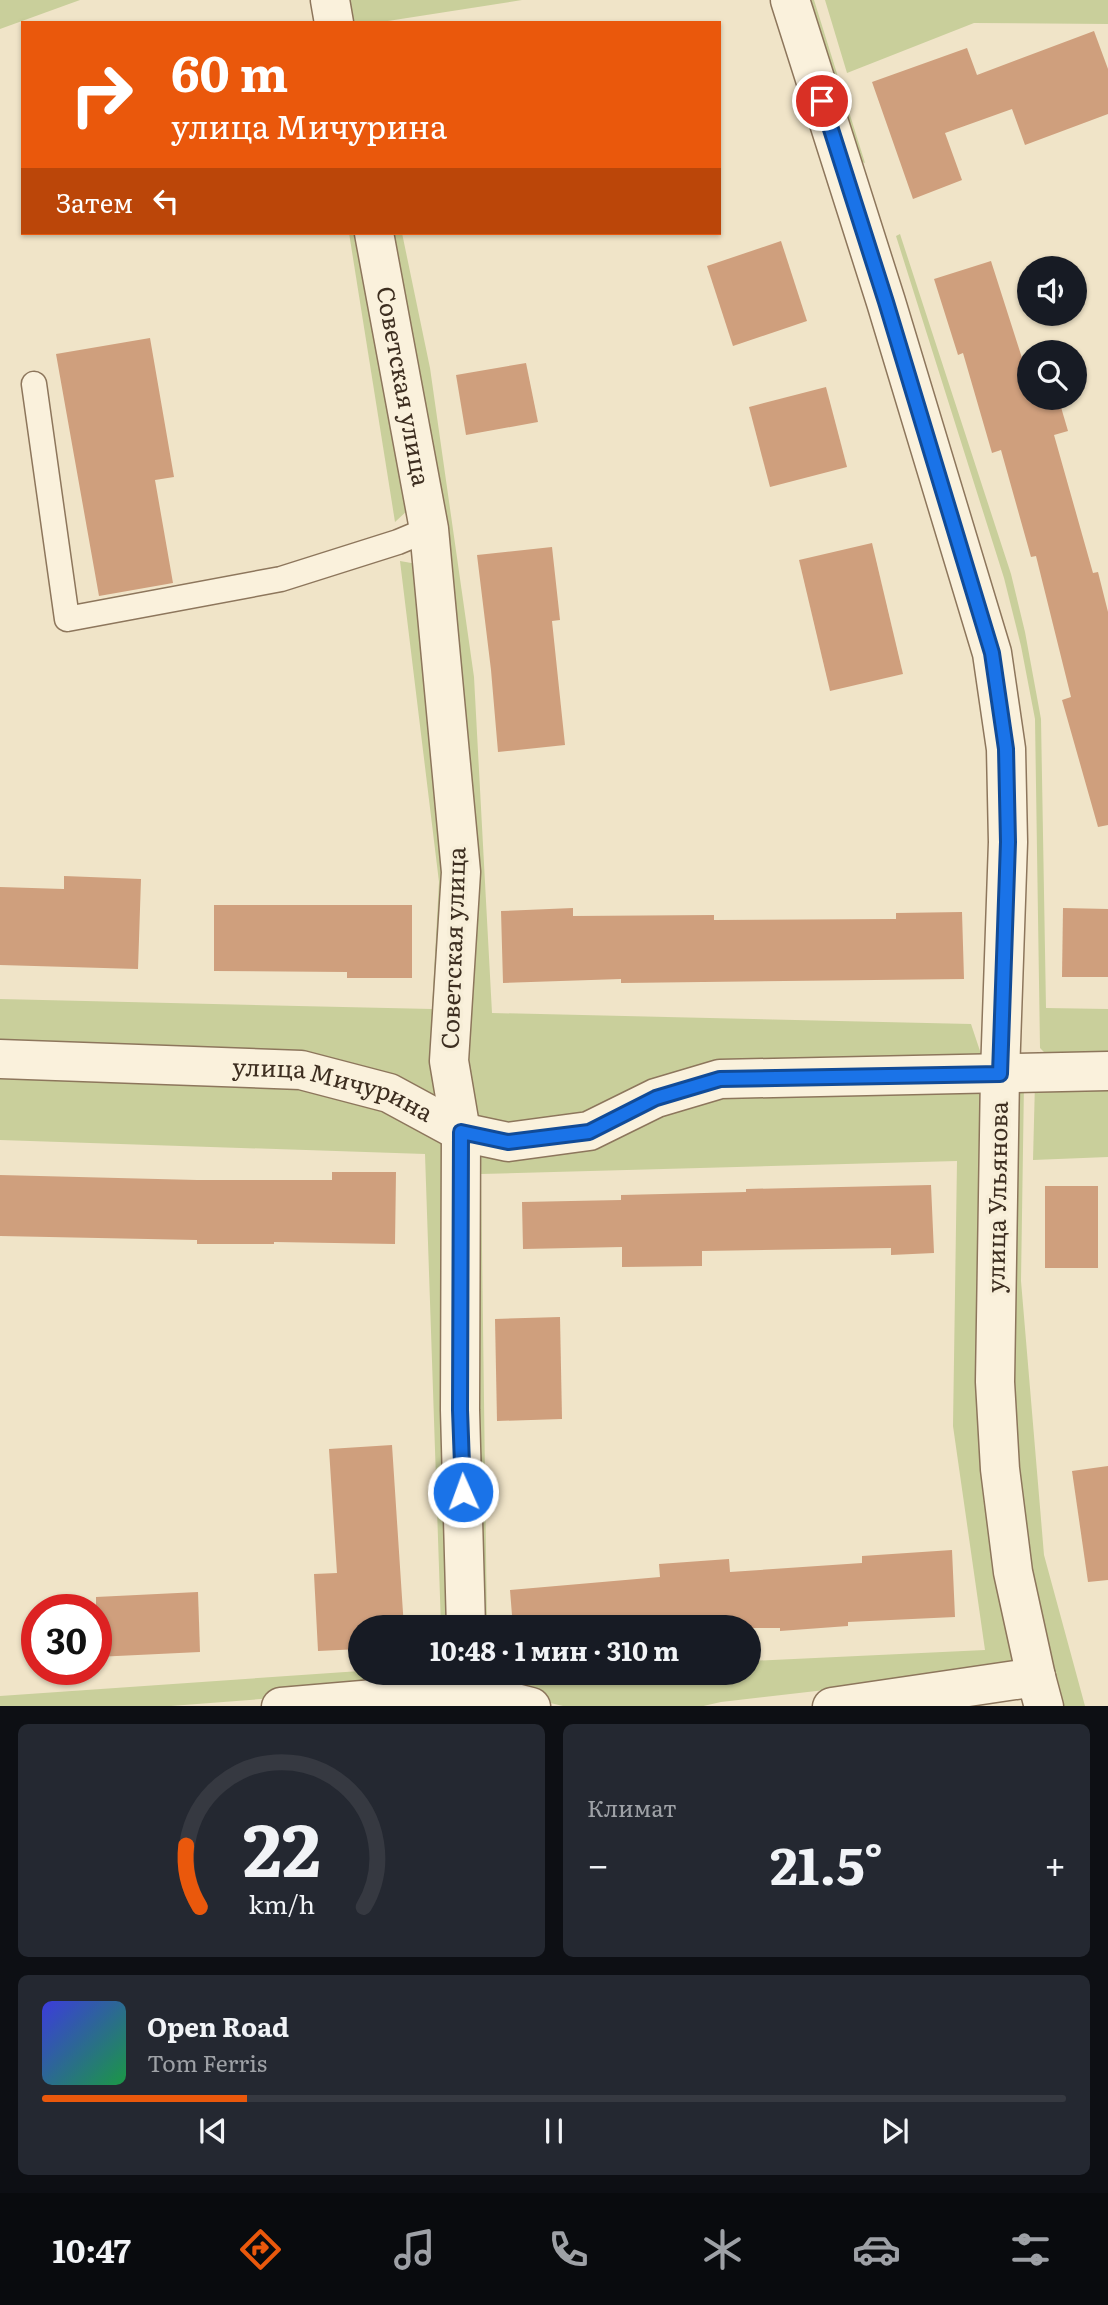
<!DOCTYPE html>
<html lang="ru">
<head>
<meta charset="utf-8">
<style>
	body { margin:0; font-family:Literata,serif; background:#242831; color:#f1f3f6; height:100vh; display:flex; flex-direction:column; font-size:26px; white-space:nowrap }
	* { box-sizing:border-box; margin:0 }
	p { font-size:23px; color:#9ea1a6 }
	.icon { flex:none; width:38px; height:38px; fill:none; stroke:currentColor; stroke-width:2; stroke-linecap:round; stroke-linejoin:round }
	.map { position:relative; height:1706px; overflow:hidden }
	.drawer { display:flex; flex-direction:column; gap:18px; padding:18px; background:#0d0f14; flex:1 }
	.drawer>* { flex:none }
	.top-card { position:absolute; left:21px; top:21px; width:700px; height:214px; border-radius:0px; box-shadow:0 2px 5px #0004; background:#ea580c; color:#fff; overflow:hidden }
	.buttons { position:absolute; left:1017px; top:256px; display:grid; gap:14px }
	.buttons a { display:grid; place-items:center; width:70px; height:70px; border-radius:50%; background:#171b24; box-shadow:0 2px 5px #0004; font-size:35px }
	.speed { position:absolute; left:21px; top:1594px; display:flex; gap:14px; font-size:35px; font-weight:700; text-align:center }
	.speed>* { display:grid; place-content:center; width:91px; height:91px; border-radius:50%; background:#171b24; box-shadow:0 2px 5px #0004; line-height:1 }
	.speed .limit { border:10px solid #d22; background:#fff; color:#111 }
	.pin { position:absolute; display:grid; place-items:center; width:60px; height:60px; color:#fff; margin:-30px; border:4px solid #fff; border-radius:50%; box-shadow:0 2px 7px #0007 }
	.me { position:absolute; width:77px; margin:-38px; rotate:358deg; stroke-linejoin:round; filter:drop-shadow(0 0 5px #0008) }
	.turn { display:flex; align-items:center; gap:24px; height:147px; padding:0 35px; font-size:32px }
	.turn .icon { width:91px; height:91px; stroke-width:2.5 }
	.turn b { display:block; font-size:49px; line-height:60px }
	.then { display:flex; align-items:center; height:66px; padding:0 35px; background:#0003; gap:14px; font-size:26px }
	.big { font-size:52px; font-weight:700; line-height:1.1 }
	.drawer .widget { flex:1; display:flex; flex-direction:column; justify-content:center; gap:10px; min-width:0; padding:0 24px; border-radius:10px; background:#242831 }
	.drawer .dial { align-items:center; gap:0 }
	.dial svg { height:182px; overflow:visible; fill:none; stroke:#363941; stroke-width:7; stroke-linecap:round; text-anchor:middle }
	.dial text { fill:#f1f3f6; stroke:none }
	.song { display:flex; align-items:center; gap:21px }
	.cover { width:84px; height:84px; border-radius:10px; background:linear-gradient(135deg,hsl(240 70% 55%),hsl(140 70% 35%)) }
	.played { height:7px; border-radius:4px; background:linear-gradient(90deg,#ea580c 20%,#363941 20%) }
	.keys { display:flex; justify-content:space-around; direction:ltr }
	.heat { display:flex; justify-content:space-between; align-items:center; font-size:38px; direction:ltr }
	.drawer .tiles { flex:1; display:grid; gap:18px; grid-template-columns:1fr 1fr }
	.widget:last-child { grid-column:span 2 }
	.trip { position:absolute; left:348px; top:1615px; width:413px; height:70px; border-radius:35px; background:#171b24; box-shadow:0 2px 5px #0004; font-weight:700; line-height:70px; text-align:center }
	.dock { display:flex; height:112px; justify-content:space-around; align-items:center; background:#090b0e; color:#9ea1a6 }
	.dock .icon { width:49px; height:49px }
	.dock .active { color:#ea580c }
	.dock b { font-size:32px; color:#f1f3f6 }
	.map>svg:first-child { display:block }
	.green { fill:#c9cf9b }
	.building { fill:#cf9f7d }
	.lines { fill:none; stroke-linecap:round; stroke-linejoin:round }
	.lane-casing { stroke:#8d765c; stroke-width:27 }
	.street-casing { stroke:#8d765c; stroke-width:41 }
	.lane { stroke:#faf1dc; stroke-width:24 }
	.street { stroke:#faf1dc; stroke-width:38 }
	.route-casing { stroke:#114b97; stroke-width:18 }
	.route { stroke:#1a73e8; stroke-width:12 }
	.labels { text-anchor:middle; stroke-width:7; stroke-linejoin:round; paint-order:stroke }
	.street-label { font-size:24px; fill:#3d2e20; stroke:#f7eed8 }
</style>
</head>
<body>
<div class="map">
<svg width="1108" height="1707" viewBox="0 0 1108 1707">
	<rect width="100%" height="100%" fill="#f0e4c8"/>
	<!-- green -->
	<g class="green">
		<polygon points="0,0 80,0 0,29"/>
		<polygon points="342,0 522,0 375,23 346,23"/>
		<polygon points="806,0 814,0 865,163 856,160"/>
		<polygon points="825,0 1108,0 1108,24 974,23 847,73"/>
		<polygon points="349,233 361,233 409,509 395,522"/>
		<polygon points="384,233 402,233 430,368 474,677 492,1013 971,1024 983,1060 583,1118 505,1127 467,1120 470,881"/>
		<polygon points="900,234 1011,574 1025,632 1041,719 1046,1008 1108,1009 1108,1059 1051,1059 1040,1048 1035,719 1021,646 1004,578 896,236"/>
		<polygon points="400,561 417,564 448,875 445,1112 394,1084 0,1048 0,999 432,1009 439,882"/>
		<polygon points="0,1069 297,1079 389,1103 449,1140 455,1627 441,1627 425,1154 0,1140"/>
		<polygon points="1035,1082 1108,1082 1108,1157 1033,1160"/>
		<polygon points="1024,1083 1021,1281 1044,1555 1085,1706 1062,1706 1027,1569 1010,1382 1015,1085"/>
		<polygon points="983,1085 995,1571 1013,1664 990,1671 721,1702 699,1707 563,1706 478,1686 478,1673 749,1673 749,1661 985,1650 953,1426 957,1161 481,1174 487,1627 478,1627 472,1150 725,1088"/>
		<polygon points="360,1671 360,1673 455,1673 456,1684 171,1706 0,1707 0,1696"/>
	</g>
	<!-- building -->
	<g class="building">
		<polygon points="1094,31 1108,69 1108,114 1025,145 1012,109 945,133 962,180 913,199 872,82 967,48 977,75"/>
		<polygon points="781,241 807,321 733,346 707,266"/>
		<polygon points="991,261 1022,358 1029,356 1029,397 1058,397 1068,431 1054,435 1093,573 1098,572 1108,612 1108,825 1098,827 1062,700 1071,697 1036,556 1031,557 1001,450 992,453 963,353 958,355 934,279"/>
		<polygon points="150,338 174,477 155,480 173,583 99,596 56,354"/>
		<polygon points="526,363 538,422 466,435 456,375"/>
		<polygon points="826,387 847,467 770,487 749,407"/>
		<polygon points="872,543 903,674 830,691 799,560"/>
		<polygon points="552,547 560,620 552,621 565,745 498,752 491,670 477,555"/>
		<polygon points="64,876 141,879 138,969 0,965 0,887 64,889"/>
		<polygon points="214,905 412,905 412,978 347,978 347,972 214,971"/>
		<polygon points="573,908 573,916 714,915 714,920 896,919 896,913 962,912 964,979 621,983 621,979 503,983 501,911"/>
		<polygon points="1063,908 1108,909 1108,977 1062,977"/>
		<polygon points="332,1172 396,1172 395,1244 274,1242 274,1244 197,1244 197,1240 0,1236 0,1175 197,1180 332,1180"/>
		<polygon points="931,1185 934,1253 891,1255 891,1248 702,1251 702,1266 622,1267 622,1247 523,1249 522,1202 621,1200 621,1195 746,1192 746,1189"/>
		<rect x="1045" y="1186" width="53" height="82"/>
		<polygon points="560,1317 562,1419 497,1421 495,1319"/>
		<polygon points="392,1445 404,1628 360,1628 360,1649 318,1651 314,1574 337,1573 329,1449"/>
		<polygon points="1108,1466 1108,1580 1088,1582 1072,1471"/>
		<polygon points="952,1550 955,1617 848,1622 848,1626 780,1631 780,1628 513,1628 510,1590 660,1577 659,1564 729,1559 730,1572 862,1563 862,1556"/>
		<polygon points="198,1592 200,1652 96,1657 96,1597"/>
	</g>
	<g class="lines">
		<defs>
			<polyline id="lane" points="34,384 67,619 281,579 398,542 429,529"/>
			<g id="street">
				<polyline points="330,0 334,23"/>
				<polyline points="790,0 886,302 992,653 1006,749 1008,842 1000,1074 995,1382 1000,1469 1013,1572 1036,1677 1044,1707"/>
				<path id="s1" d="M374 233 429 529 461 872 449 1061 461 1132 460 1410 466 1628"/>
				<path id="s2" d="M0 1059 301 1070 389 1093 461 1132 508 1142 589 1131 656 1098 720 1079 1108 1071"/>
				<polyline points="281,1707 468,1691 531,1707"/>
				<polyline points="832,1707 1036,1677"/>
			</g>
		</defs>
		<!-- lane casing -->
		<use href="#lane" class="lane-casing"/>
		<!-- street casing -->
		<use href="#street" class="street-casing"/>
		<!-- lane -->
		<use href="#lane" class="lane"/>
		<!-- street -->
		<use href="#street" class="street"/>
	</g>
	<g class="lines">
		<defs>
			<polyline id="route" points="463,1492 460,1410 461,1132 508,1142 589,1132 656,1098 720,1079 1000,1074 1008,842 1006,749 992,653 886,302 822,101"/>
		</defs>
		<!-- route casing -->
		<use href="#route" class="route-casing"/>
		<!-- route -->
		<use href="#route" class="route"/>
	</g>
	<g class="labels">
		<!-- street labels -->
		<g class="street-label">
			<text dy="8" stroke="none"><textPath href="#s1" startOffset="156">Советская улица</textPath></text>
			<text transform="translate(454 948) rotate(-88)" y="8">Советская улица</text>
			<text dy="8" stroke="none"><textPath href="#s2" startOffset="336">улица Мичурина</textPath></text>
			<text transform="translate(998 1197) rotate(-89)" y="8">улица Ульянова</text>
		</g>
	</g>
</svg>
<div class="buttons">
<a><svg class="icon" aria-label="sound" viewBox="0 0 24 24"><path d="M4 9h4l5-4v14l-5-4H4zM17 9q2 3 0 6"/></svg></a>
<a><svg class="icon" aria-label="search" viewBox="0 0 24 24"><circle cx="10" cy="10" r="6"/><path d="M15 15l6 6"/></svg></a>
</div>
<div class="speed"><div class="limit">30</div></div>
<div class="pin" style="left:822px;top:101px;background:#d93025"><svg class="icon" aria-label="arrive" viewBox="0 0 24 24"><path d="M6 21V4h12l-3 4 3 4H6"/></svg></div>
<svg class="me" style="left:463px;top:1492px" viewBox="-20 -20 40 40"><circle r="17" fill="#1a73e8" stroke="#fff" stroke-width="3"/><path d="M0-11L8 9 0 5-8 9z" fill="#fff"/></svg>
<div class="trip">10:48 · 1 мин · 310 m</div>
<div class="top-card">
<div class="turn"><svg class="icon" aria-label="right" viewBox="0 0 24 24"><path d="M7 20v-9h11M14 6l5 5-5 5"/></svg><div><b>60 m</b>улица Мичурина</div></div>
<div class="then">Затем<svg class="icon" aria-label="left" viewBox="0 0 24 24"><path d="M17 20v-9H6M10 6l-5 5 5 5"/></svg></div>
</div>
</div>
<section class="drawer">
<div class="tiles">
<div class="widget dial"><svg viewBox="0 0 100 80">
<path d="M14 69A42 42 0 1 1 86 69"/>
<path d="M14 69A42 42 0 0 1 8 42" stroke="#ea580c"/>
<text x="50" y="56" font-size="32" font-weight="700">22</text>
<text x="50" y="72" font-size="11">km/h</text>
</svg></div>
<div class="widget"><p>Климат</p>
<div class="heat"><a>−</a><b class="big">21.5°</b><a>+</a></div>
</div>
<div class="widget">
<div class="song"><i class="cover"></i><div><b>Open Road</b><p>Tom Ferris</p></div></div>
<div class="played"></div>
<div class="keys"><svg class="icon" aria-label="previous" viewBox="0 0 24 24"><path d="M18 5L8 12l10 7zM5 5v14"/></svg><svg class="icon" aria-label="pause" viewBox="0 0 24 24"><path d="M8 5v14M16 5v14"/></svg><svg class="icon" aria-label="next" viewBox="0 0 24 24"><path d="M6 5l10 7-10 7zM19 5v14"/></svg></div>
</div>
</div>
</section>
<nav class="dock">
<b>10:47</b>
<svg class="icon active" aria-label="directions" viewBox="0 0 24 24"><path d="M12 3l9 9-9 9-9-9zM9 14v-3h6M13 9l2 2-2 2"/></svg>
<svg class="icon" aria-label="music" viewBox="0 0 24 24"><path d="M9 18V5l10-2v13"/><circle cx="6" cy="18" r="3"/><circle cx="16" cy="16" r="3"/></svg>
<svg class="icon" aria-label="phone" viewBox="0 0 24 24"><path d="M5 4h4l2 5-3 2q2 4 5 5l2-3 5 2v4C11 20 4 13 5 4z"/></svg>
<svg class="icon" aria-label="climate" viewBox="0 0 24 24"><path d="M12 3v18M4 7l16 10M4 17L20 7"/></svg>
<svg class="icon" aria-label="car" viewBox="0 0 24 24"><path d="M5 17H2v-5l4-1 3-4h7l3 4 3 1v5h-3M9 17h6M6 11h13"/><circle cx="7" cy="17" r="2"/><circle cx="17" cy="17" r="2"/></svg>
<svg class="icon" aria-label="filters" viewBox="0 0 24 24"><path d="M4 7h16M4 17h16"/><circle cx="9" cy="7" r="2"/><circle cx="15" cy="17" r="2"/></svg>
</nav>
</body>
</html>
